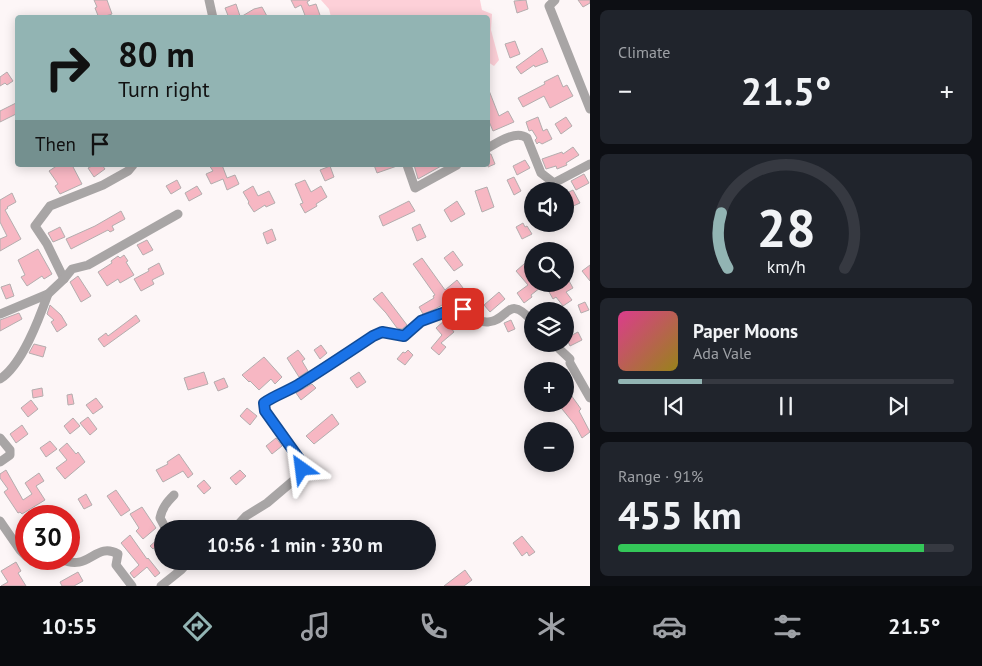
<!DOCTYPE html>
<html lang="en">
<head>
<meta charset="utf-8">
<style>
	body { margin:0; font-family:"PT Sans",sans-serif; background:#20242c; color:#f1f3f6; height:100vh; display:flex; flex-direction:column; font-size:19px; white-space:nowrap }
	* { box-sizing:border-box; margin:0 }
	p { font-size:16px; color:#9ea1a6 }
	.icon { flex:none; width:28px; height:28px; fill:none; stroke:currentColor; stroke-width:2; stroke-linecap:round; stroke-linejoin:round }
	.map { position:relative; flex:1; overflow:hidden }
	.sheet { display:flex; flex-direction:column; gap:10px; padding:10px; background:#0d0f14; width:392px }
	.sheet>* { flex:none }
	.top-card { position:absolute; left:15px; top:15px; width:475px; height:152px; border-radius:5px; box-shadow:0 2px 12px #0003; background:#92b4b3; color:#111; overflow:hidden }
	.buttons { position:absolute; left:524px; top:182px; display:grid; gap:10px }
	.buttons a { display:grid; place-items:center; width:50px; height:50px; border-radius:50%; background:#171b24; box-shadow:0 2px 12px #0003; font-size:25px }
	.speed { position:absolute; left:15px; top:505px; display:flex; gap:10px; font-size:25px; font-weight:700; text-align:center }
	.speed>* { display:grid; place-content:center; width:65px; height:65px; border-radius:50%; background:#171b24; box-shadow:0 2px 12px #0003; line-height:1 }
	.speed .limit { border:8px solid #d22; background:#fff; color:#111 }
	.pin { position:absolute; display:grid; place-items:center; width:42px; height:42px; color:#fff; margin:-21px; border-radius:10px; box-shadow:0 2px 8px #0006 }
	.me { position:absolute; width:55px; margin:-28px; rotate:329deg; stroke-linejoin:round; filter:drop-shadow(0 0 4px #0008) }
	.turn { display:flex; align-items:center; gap:18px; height:105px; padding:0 20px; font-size:22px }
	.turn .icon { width:65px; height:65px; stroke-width:2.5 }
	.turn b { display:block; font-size:35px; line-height:42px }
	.then { display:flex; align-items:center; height:48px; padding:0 20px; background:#0003; gap:10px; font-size:19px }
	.big { font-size:38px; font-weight:700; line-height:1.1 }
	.sheet .widget { flex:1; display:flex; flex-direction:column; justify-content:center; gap:8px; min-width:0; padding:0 18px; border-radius:8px; background:#20242c }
	.sheet .dial { align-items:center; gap:0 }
	.dial svg { height:130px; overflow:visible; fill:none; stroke:#363941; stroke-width:7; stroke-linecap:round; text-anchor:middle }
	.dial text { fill:#f1f3f6; stroke:none }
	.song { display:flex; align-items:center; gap:15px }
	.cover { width:60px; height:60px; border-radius:8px; background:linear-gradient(135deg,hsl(330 70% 55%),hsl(50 70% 35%)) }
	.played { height:5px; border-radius:2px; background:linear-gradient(90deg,#92b4b3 25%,#363941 25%) }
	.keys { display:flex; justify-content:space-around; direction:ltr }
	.heat { display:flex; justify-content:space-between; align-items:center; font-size:28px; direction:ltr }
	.charge { height:8px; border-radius:4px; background:linear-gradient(90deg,#34c759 91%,#363941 0) }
	.trip { position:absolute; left:154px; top:520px; width:282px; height:50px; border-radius:25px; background:#171b24; box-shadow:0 2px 12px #0003; font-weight:700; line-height:50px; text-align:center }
	.tab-bar { display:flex; height:80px; justify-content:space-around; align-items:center; background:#090b0e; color:#9ea1a6 }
	.tab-bar .icon { width:35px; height:35px }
	.tab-bar .current { color:#92b4b3 }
	.tab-bar b { font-size:22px; color:#f1f3f6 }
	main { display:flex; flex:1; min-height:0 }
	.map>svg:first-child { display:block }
	.green { fill:#fdd0d8 }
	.building { fill:#f7b7c3; stroke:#b4adae }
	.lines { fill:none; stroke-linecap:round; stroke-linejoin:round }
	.minor { stroke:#a8a5a5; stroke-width:9 }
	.route-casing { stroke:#114b97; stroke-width:12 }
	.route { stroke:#1a73e8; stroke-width:9 }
</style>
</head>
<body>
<main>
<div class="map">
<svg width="590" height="586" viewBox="0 0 590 586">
	<rect width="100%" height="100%" fill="#fdf6f7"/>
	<!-- green -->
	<polygon class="green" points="321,0 480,0 482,10 492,14 491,30 499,60 494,66 488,62 488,18 331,17 329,9"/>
	<!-- building -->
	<g class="building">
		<polygon points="94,0 107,0 112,14 99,18 95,8 97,7"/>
		<polygon points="291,0 310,0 307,2 309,6 316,4 321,18 306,18 301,5 295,8"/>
		<polygon points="526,0 528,9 517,13 514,1"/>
		<polygon points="578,0 590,0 590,3 583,7"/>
		<polygon points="236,4 240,16 229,18 225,8"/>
		<polygon points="262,7 268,18 239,18 254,9"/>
		<polygon points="515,41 520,54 510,58 505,44"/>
		<polygon points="542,48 548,62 535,67 534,65 521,74 516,67"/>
		<polygon points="7,72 13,81 7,85 5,83 0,86 0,77"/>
		<polygon points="558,75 563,87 567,85 573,96 550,108 544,96 523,107 518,98 545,84 544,82"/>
		<polygon points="488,88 499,116 508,111 514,122 493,131 488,119"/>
		<polygon points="18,102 18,113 0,122 0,111"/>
		<polygon points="538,117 543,131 547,129 552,139 542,144 539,142 537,144 535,140 537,138 532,130 529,131 526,122"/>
		<polygon points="566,117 572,126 561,134 555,124"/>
		<polygon points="573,147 579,155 566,163 567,165 557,169 556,166 546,169 542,159 562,152 563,154"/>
		<polygon points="488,154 491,154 495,164 488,167"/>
		<polygon points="525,160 530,168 517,175 513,166"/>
		<polygon points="58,165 72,165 82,184 60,194 55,186 58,184 49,171"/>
		<polygon points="94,165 102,165 105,169 94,177 88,168"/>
		<polygon points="209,165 222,165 227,178 235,175 239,184 227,190 223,179 211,184 206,174 213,171"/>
		<polygon points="374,165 397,165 397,166 377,173"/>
		<polygon points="414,165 443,165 418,179"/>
		<polygon points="330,166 334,177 325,181 320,170"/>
		<polygon points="584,174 589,183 576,190 571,181"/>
		<polygon points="514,177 521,191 514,195 507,180"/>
		<polygon points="177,180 181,188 171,194 166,186"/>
		<polygon points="305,180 311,192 321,186 327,197 316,204 317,206 305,213 300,204 303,203 295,184"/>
		<polygon points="197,186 202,194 189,201 185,193"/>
		<polygon points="253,186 258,196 269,191 275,203 266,207 265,205 254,212 248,203 249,202 243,192"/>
		<polygon points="487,187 494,207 482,212 475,191"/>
		<polygon points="573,190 580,203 571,207 565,194"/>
		<polygon points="12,193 16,202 7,207 8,208 5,210 21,239 0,251 0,239 7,236 0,222 0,200"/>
		<polygon points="409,201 415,211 383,226 379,216"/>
		<polygon points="457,201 465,214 451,222 444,210"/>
		<polygon points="121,211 125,219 112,226 114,230 110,232 108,230 71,249 66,239 95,226"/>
		<polygon points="523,223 525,227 527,226 532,234 522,239 516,227"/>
		<polygon points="420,224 426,237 417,241 412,228"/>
		<polygon points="60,227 65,237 53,242 48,233"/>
		<polygon points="272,229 276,240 267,244 263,233"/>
		<polygon points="147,240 153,250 143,255 137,245"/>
		<polygon points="38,249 52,274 44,279 42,276 27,286 21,277 25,275 18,260"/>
		<polygon points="453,251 463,265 454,271 444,258"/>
		<polygon points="124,255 128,261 126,262 134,275 120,283 118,279 107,286 98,272 112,263 111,261 118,256 120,258"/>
		<polygon points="532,257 532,284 545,284 531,295 532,297 524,303 517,293 528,285 516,271"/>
		<polygon points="422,258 445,290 457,280 463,288 450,299 451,300 435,309 423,314 419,307 434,298 433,296 435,295 413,264"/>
		<polygon points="159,263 164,274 152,280 154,284 141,291 134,279 149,271 148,269"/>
		<polygon points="590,265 590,281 582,271"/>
		<polygon points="78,276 91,296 81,302 70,282"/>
		<polygon points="568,279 573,288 566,292 572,300 563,306 556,297 553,299 548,290 560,284 565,284 565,281"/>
		<polygon points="10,284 14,296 6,299 1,287"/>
		<polygon points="382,292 407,325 402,329 397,328 386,313 373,299"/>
		<polygon points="499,292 505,299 490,312 484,305"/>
		<polygon points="585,302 589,310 581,313 578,305"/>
		<polygon points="50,305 61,315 67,325 57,332 51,322 54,320 47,314"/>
		<polygon points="19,313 22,319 0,331 0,320"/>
		<polygon points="136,315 140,321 104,347 98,339 106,333 108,336"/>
		<polygon points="445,320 454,332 441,343 446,347 439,355 431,348 442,335 436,328"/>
		<polygon points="511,320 515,329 508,332 504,323"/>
		<polygon points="578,332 582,340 570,346 566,338"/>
		<polygon points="34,344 46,347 43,357 29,353"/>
		<polygon points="321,345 327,353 320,359 314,350"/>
		<polygon points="298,350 305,359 302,361 308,371 299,377 287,358"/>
		<polygon points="408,350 413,355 405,365 397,359 403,352 405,353"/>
		<polygon points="264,357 282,377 275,384 271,379 259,390 250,381 249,382 242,375"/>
		<polygon points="204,372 208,384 188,390 184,378"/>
		<polygon points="359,372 366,382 357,388 350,378"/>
		<polygon points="224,378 228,387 218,391 214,382"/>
		<polygon points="312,384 316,388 301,400 296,393"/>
		<polygon points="42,388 43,396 33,398 32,390"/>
		<polygon points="565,391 569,397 571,395 581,409 579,411 590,432 582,438 575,425 558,404 565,404"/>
		<polygon points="72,394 74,404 68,405 67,395"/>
		<polygon points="96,398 103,407 93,414 86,405"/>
		<polygon points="31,400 38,409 28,417 21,408"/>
		<polygon points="247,408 257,416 250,425 240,416"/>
		<polygon points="332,414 339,424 314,444 306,436"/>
		<polygon points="88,417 97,429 90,435 80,423"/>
		<polygon points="73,418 80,426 70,434 64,426"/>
		<polygon points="22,425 28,434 16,443 10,434"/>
		<polygon points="276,438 282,446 272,454 266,446"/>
		<polygon points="50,441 57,449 46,457 40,448"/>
		<polygon points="67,443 76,454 78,452 85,462 65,479 56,468 67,460 59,450"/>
		<polygon points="179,454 193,474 188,478 183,471 163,482 156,470 168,464 167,462"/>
		<polygon points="6,470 23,500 32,494 25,483 39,473 44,481 36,486 45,500 22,514 20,512 18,513 4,492 8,489 0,478 0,474"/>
		<polygon points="240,470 246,476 236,485 230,478"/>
		<polygon points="204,480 211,488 204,494 197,486"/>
		<polygon points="116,490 130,510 121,516 107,496"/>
		<polygon points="86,494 92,505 84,509 78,499"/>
		<polygon points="142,507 156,528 143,539 136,531 139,528 130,514"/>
		<polygon points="62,509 68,516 52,516"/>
		<polygon points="130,535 147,559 148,558 160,573 155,577 147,567 134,578 130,573 139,565 121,543"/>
		<polygon points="522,536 535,552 529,556 527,552 522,556 513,543"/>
		<polygon points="159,538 162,542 153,549 150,546"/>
		<polygon points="16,562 21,571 18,573 26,586 1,586 8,582 1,571"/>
		<polygon points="465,570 472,580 464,586 444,586"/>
		<polygon points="78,572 83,581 74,586 62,586 60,582"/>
	</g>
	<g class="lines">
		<!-- minor -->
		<g class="minor">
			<polyline points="209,0 213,18"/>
			<polyline points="555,0 549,6 590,109"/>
			<path d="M488 148C498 142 516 130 527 138L541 173 554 183 590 164"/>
			<polyline points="407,165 415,188 457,165"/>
			<polyline points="64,279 47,244 35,226 50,206 103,185 128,171 133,165"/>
			<polyline points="0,314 48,294 64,279 72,269 88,265 178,214"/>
			<polyline points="554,344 570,359"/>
			<polyline points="570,363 590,398"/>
			<path d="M0 379C22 365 39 319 48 294"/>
			<polyline points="0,438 10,450 10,455 0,462"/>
			<polyline points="0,521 20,550 26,556"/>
			<path d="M166 529 160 518C162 508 167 502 174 495"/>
			<path d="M234 529 246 516 267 503 300 475 302 469 299 460 265 411 264 403C275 395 289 391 301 383 325 368 349 352 373 336L382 332 404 336 421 321 451 310 463 309C470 314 478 323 488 322 509 321 507 293 532 321"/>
			<polyline points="31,559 33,560 45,559"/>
			<path d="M61 559C89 573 95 541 118 554L116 565 132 586"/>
			<polyline points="161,586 181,570 189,561"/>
		</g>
	</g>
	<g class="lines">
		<defs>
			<path id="route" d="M302 469 300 460 265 411 264 403C275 395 289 391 301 383 325 368 349 352 373 336L382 332 404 336 421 321 451 310 463 309"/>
		</defs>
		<!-- route casing -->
		<use href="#route" class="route-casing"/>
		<!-- route -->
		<use href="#route" class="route"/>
	</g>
</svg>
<div class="buttons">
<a><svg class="icon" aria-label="sound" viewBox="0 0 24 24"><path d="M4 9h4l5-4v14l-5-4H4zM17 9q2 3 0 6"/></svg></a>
<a><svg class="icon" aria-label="search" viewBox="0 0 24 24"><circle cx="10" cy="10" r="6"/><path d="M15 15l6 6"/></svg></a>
<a><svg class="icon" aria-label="layers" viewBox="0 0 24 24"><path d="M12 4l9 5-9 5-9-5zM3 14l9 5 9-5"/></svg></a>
<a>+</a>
<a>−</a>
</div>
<div class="speed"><div class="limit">30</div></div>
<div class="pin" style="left:463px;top:309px;background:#d93025"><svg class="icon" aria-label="arrive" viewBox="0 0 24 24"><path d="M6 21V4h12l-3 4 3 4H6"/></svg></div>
<svg class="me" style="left:302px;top:469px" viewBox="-20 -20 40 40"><path d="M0-17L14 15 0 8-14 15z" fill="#1a73e8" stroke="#fff" stroke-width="4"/></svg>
<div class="trip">10:56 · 1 min · 330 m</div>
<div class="top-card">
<div class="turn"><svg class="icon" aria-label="right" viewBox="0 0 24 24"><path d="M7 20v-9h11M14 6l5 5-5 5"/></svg><div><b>80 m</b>Turn right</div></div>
<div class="then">Then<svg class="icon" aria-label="arrive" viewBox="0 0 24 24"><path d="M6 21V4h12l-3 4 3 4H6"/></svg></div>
</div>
</div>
<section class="sheet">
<div class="widget"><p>Climate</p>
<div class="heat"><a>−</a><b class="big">21.5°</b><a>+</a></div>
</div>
<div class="widget dial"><svg viewBox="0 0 100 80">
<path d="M14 69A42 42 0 1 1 86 69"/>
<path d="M14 69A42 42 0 0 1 10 35" stroke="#92b4b3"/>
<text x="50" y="56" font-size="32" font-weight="700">28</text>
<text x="50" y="72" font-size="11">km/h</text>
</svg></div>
<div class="widget">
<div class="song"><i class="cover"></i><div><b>Paper Moons</b><p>Ada Vale</p></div></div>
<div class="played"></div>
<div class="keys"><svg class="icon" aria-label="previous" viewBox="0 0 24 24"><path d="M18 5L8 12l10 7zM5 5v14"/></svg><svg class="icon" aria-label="pause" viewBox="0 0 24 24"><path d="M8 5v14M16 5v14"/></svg><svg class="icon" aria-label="next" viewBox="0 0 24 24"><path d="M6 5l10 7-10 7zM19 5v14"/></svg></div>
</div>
<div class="widget"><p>Range · 91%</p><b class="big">455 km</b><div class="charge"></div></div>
</section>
</main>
<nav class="tab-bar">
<b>10:55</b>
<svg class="icon current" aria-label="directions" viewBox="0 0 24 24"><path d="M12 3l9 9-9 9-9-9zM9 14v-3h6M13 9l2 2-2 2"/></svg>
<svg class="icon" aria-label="music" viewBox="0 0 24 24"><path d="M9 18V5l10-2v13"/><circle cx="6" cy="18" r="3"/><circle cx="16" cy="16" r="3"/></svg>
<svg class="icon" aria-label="phone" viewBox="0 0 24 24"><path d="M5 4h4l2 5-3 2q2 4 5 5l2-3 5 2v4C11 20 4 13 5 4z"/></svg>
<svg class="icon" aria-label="climate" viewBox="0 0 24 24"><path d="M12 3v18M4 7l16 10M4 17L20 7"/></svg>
<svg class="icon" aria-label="car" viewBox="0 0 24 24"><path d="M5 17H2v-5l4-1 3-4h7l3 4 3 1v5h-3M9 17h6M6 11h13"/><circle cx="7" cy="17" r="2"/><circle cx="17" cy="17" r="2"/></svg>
<svg class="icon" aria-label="filters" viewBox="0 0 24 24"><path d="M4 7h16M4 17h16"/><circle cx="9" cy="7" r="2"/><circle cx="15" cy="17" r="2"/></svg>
<b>21.5°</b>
</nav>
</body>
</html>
